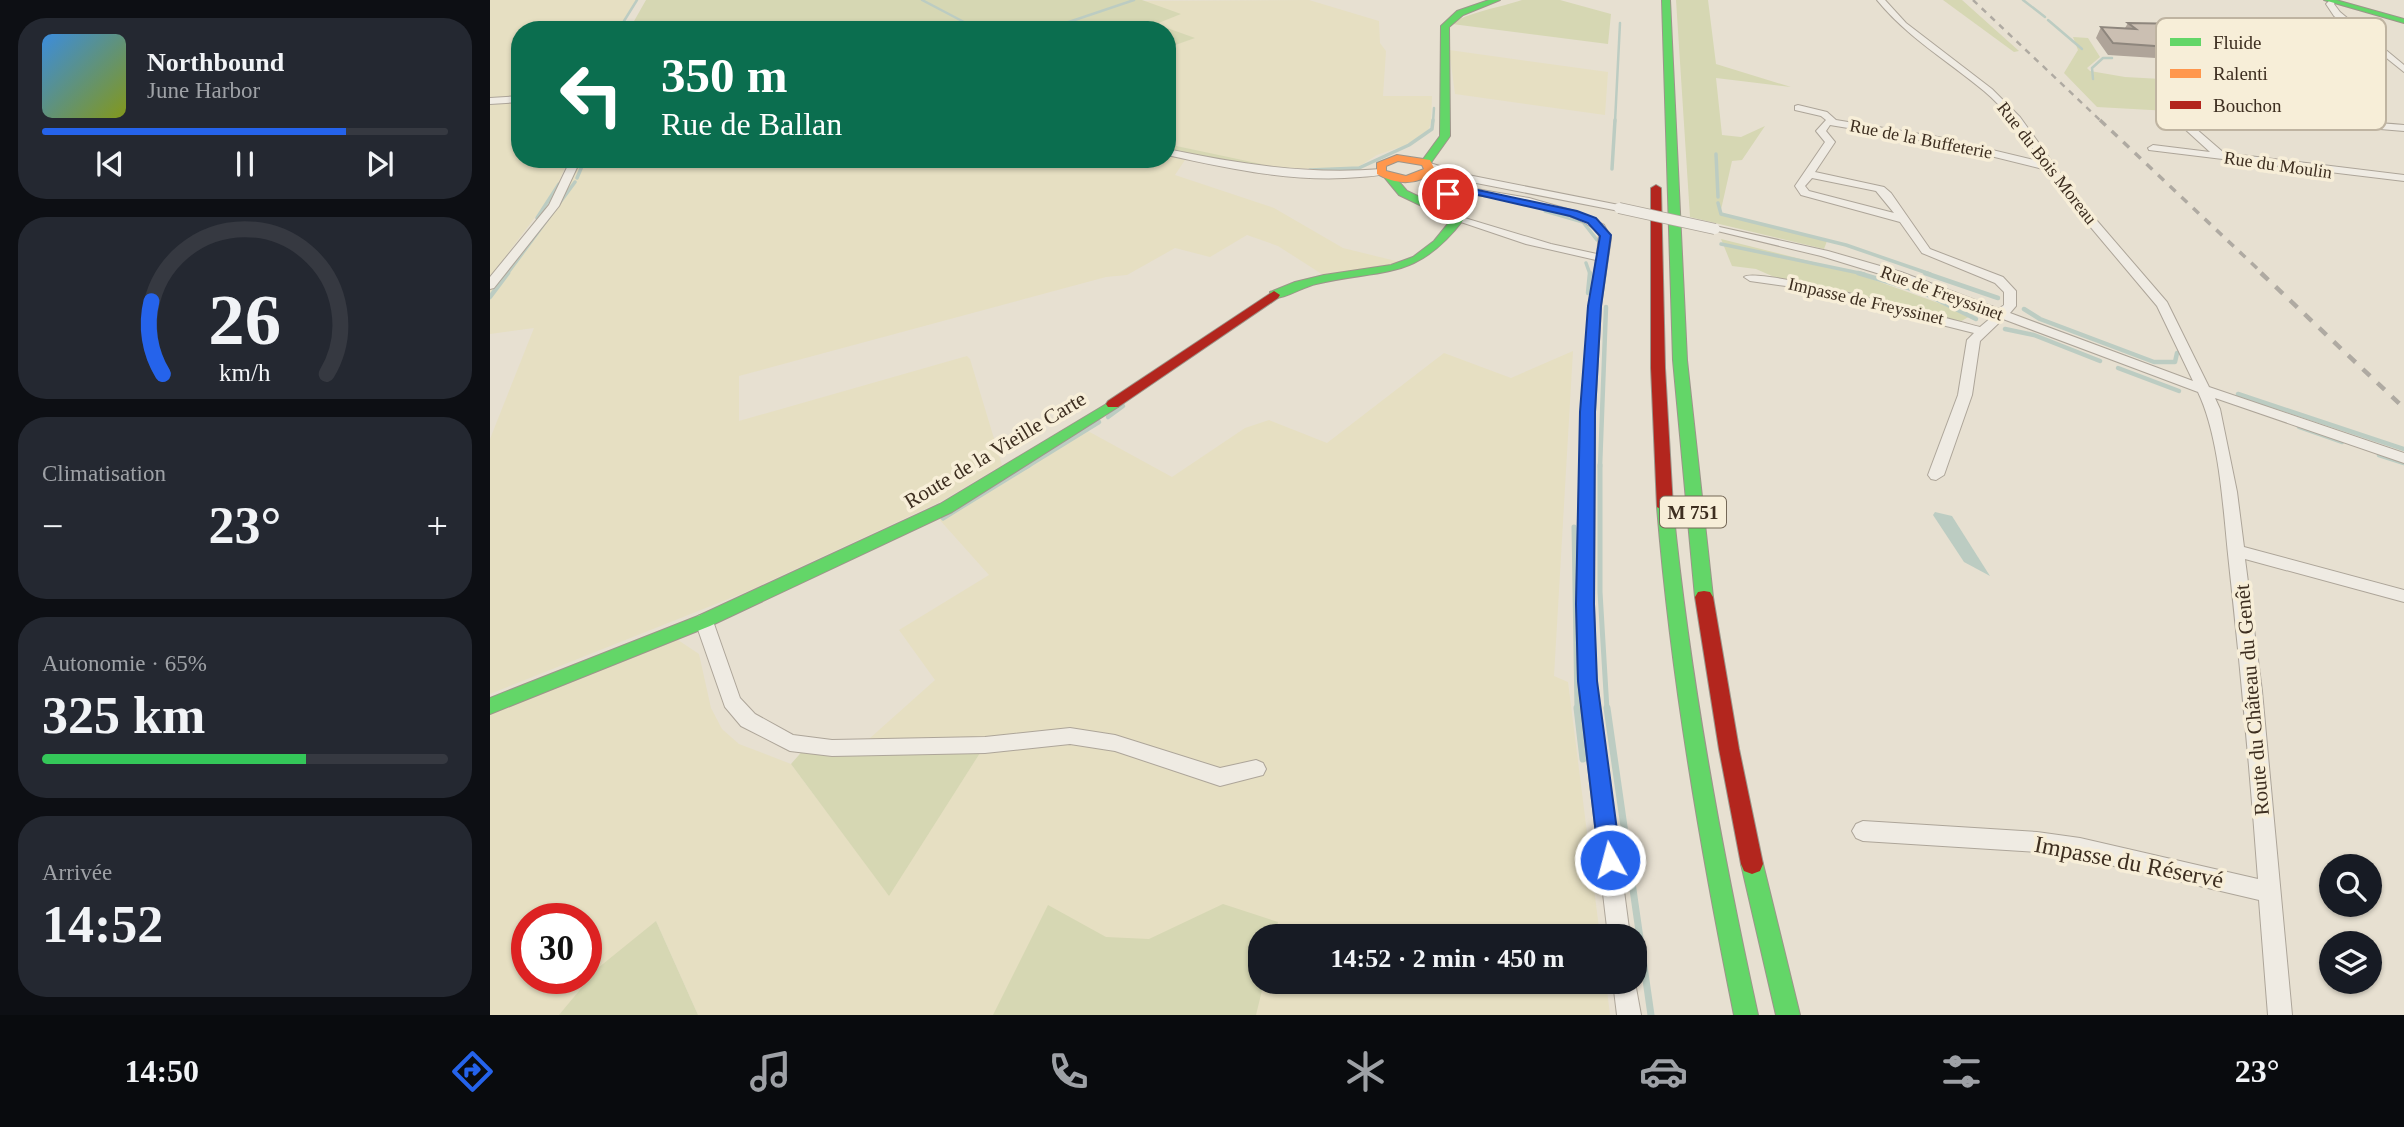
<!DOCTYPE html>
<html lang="fr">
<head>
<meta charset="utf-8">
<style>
	body { margin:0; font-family:Georgia,serif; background:#242831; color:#f1f3f6; height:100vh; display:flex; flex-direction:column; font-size:26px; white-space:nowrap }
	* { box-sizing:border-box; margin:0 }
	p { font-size:23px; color:#9ea1a6 }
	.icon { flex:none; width:38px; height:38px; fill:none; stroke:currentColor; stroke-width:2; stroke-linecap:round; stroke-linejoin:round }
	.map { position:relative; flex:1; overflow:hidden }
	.panel { display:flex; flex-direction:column; gap:18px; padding:18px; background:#0d0f14; width:490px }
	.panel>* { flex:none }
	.banner { position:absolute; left:21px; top:21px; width:665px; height:147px; border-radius:28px; box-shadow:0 2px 5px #0004; background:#0b6e4f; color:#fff; overflow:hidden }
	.controls { position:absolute; left:1829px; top:854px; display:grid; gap:14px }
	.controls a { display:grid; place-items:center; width:63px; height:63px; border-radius:50%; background:#171b24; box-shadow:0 2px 5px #0004; font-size:35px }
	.speed { position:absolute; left:21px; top:903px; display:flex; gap:14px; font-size:35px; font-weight:700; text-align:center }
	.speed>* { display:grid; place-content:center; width:91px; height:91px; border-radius:50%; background:#171b24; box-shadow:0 2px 5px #0004; line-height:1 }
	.speed .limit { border:10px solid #d22; background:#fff; color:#111 }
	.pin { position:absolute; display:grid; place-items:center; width:60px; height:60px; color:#fff; margin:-30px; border:4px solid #fff; border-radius:50%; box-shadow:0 2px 7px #0007 }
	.me { position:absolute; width:77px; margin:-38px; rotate:353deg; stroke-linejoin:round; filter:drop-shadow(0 0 5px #0008) }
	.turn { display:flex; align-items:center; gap:24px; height:147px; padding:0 35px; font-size:32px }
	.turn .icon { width:91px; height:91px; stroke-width:2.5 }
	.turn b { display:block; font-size:49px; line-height:60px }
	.big { font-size:52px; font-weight:700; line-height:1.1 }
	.panel .widget { flex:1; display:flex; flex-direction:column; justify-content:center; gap:10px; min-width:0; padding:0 24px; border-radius:28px; background:#242831 }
	.panel .dial { align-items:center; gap:0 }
	.dial svg { height:182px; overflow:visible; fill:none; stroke:#363941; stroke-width:7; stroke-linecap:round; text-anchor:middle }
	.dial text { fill:#f1f3f6; stroke:none }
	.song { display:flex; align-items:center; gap:21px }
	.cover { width:84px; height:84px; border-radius:10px; background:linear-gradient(135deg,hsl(210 70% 55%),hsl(70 70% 35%)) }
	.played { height:7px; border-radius:4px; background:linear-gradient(90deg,#2563eb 75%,#363941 75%) }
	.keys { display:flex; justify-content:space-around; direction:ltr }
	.heat { display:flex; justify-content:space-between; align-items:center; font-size:38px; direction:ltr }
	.charge { height:10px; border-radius:5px; background:linear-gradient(90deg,#34c759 65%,#363941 0) }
	.trip { position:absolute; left:758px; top:924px; width:399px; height:70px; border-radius:28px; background:#171b24; box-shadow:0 2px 5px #0004; font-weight:700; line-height:70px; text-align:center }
	.dock { display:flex; height:112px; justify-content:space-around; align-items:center; background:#090b0e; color:#9ea1a6 }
	.dock .icon { width:49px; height:49px }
	.dock .current { color:#2563eb }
	.dock b { font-size:32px; color:#f1f3f6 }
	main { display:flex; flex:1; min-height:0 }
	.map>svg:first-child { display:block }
	.farmland { fill:#e6dfc2; fill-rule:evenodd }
	.green { fill:#d6d7b3 }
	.water { fill:#bcccc2 }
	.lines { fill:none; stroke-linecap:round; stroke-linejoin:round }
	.stream-far4 { stroke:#bcccc2; stroke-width:2.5 }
	.stream-far3 { stroke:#bcccc2; stroke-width:3.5 }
	.stream-far2 { stroke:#bcccc2; stroke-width:4.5 }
	.stream-far1 { stroke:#bcccc2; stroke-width:5 }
	.stream { stroke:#bcccc2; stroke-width:7 }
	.street-casing { stroke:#ada599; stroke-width:2 }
	.fast-casing { stroke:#9c958a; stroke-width:2 }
	.slow-casing { stroke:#9c958a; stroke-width:2 }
	.jam-casing { stroke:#9c958a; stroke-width:2 }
	.street { fill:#efebe3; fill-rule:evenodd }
	.fast { fill:#63d668; fill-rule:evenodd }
	.slow { fill:#ff974d; fill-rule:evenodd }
	.jam { fill:#b3261e; fill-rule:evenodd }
	.rail-far2 { stroke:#afaaa2; stroke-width:2.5; stroke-dasharray:6 6; stroke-linecap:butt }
	.rail-far1 { stroke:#afaaa2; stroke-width:3.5; stroke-dasharray:8 8; stroke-linecap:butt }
	.rail { stroke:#afaaa2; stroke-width:4.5; stroke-dasharray:10 10; stroke-linecap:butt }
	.street-bridge-casing { stroke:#ada599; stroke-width:12; stroke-linecap:butt }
	.street-bridge { stroke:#efebe3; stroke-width:10 }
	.wall { fill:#afa499 }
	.building { fill:#cbbfb2; stroke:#8e867d; stroke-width:2 }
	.route { fill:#2563eb; stroke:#184099; stroke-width:2 }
	.labels { text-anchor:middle; stroke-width:7; stroke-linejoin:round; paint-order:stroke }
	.far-street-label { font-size:18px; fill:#3d2e20; stroke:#f7eed8 }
	.shield { fill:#f7eed8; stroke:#756857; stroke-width:2 }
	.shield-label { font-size:19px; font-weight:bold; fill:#3d2e20 }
	.street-label { font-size:21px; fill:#3d2e20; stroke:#f7eed8 }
	.near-street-label { font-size:24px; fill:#3d2e20; stroke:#f7eed8 }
	.key { fill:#f7eed8; stroke:#bfb4a1; stroke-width:2 }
	.key-label { font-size:19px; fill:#3d2e20 }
</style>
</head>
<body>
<main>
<section class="panel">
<div class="widget">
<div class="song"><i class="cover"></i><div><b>Northbound</b><p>June Harbor</p></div></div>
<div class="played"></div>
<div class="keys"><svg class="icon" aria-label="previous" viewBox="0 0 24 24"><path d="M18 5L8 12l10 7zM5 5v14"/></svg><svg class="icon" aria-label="pause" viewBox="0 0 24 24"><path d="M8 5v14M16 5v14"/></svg><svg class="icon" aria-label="next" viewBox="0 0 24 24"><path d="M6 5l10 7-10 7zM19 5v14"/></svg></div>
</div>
<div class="widget dial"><svg viewBox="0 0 100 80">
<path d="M14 69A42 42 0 1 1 86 69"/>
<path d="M14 69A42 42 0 0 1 9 37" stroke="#2563eb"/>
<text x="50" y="56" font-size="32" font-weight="700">26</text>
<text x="50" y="72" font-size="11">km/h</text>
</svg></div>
<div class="widget"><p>Climatisation</p>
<div class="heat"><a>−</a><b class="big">23°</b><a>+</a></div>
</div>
<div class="widget"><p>Autonomie · 65%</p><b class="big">325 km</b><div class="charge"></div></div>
<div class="widget"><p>Arrivée</p><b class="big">14:52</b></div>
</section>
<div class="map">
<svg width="1914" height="1015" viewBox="0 0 1914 1015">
	<rect width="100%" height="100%" fill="#e7e0d1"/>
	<!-- farmland -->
	<g class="farmland">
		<polygon points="0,0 147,0 127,30 30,30 30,96 0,99"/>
		<polygon points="819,0 889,21 890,43 896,51 893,96 942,96 941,123 938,131 916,145 887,155 868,167 853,170 779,167 677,144 677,48 704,38 665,24 690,14 649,1"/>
		<polygon points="959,50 1118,72 1115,115 965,94"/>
		<polygon points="30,102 30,159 79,159 64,192 0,277 0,105"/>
		<polygon points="677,156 695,160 685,175 784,208 853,248 918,264 838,278 788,246 757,235 720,257 685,248 637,275 616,277 249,376 249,421 477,356 480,359 512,465 450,502 256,592 0,694 0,439 44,328 0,334 0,285 64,206 86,159 677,159"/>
		<path d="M1083 351 1064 676 1078 682 1110 936H770V982H1116L1120 1015H208L166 921 69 1015H0V713L185 638 209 654 221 708 232 729 249 744 301 764 399 895 370 747 445 680 409 630 499 575 448 518 506 488 596 430 682 477 755 428 779 420 837 443 954 353 1021 378ZM37 919H96V978H37Z"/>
	</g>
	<!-- green -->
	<g class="green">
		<polygon points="156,0 652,0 691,14 666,24 705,38 677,48 677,30 139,30"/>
		<path d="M1032 0H1070L1121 14 1118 44 962 24C975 13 1012 7 1032 0Z"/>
		<polygon points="1186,0 1218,0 1226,64 1301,87 1226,78 1232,135 1251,137 1275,126 1252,160 1242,161 1230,214 1337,241 1334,249 1200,217"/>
		<polygon points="1453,0 1472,0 1529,51 1524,52"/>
		<polygon points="1583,37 1598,38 1610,57 1597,68 1600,71 1635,77 1744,83 1787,117 1607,107 1574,73 1588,50"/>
		<polygon points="677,144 771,164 766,168 677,148"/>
		<polygon points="1231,239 1359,271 1482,315 1468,323 1296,282 1266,269 1242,266"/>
		<polygon points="495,745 399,896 301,764 316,747"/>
		<polygon points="733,904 788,922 785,936 770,936 770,982 774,982 766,1015 503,1015 558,905 616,937 659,939"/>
		<polygon points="166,921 208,1015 69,1015 108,968"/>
	</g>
	<!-- water -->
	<polygon class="water" points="1445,512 1462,516 1500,576 1474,562 1443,515"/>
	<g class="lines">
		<!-- stream-far4 -->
		<g class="stream-far4">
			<polyline points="432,0 474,22"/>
			<polyline points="1533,0 1555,17"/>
			<polyline points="1558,20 1592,49"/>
			<polyline points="134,21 147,0"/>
			<polyline points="129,30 132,25"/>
			<polyline points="555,30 644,0"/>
			<polyline points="1603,79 1602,68 1613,58 1622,58"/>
			<polyline points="943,122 944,108"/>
			<polyline points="1125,122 1130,23"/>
		</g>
		<!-- stream-far3 -->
		<g class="stream-far3">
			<polyline points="1226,154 1228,197"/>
			<polyline points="1122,169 1125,120"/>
			<polyline points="820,170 869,168 919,145 942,129 943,120"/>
			<polyline points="87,178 95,159"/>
			<polyline points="1228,203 1231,214 1356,245 1440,274"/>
			<polyline points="1055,211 1093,222 1107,240"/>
			<polyline points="47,218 69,184"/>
			<polyline points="1231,244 1374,274"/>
			<polyline points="1096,263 1100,274"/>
			<polyline points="17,274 85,182"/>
		</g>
		<!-- stream-far2 -->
		<g class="stream-far2">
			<polyline points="1368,273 1432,292 1486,319"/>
			<polyline points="1435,273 1508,298"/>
			<polyline points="1098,293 1100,273"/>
			<polyline points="0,297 18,273"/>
			<polyline points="1534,309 1550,319 1664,362 1685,362 1687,353"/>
			<polyline points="1515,329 1544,335 1610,361"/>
			<polyline points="1628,368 1689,391"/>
			<polyline points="1748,394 1914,449"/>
			<polyline points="618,417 633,406"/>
			<polyline points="1809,427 1852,442"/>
			<polyline points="1889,455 1914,463"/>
			<polyline points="536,467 609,422"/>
			<polyline points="1110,467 1116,307"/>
		</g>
		<!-- stream-far1 -->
		<g class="stream-far1">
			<polyline points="1110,465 1110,592 1117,710"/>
			<polyline points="453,518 539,465"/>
			<polyline points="1084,527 1087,710"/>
		</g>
		<!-- stream -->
		<g class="stream">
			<polyline points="1087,708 1093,759"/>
			<polyline points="1117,708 1161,1015"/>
		</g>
		<defs>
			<g id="street">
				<path d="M1387 0H1395L1416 23 1502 89 1530 117 1590 201 1677 302 1719 387 1914 453V463L1725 398 1730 409 1747 492 1754 547 1914 590V602L1755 559 1772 691 1802 1015H1778L1769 900 1590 858 1547 852 1373 841 1366 838 1362 831 1366 824 1373 821 1547 832 1590 838 1768 879C1760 770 1750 662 1738 554 1733 505 1729 436 1708 392L1513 319 1490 341 1482 395 1454 475 1446 480 1441 479 1438 475 1468 395 1477 340 1484 333 1296 286 1260 281 1254 277C1269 266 1459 319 1490 327L1503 316 1403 278 1331 256 1219 229 1225 226 1338 251 1411 272 1509 309 1514 305V292L1505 283 1432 253 1410 222 1311 195 1305 186 1335 142 1326 131 1336 120 1331 116 1305 110V106L1308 105 1337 112 1346 120 1448 137 1552 162C1535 137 1518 111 1494 91 1458 61 1417 37 1387 0ZM1340 125 1448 143 1557 170 1582 205 1667 306 1703 381 1520 313 1526 306V291L1513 277 1440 249 1401 193 1394 187 1325 172 1345 142 1336 131ZM1322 178 1386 191 1404 213 1319 191 1315 186Z"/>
				<polygon points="1840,0 1846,0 1844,4 1850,12 1914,65 1914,72 1844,16 1836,4"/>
				<polygon points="30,96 30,102 0,104 0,98"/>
				<path d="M1688 115C1764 119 1839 119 1914 125V131L1830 124 1795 126 1697 121 1734 153 1914 175V181L1659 150 1658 148 1663 145 1720 152 1685 120V116Z"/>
				<path d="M677 149C749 164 818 175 891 169L896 172C889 177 879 176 870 177 806 183 740 169 677 155Z"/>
				<polygon points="81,159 91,159 69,206 4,288 0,289 0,277 59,205"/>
				<polygon points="940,163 978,175 1129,205 1134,208 1129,211 976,181 936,168 935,166"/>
				<path d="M974 187 1039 198 1088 212 1114 225 1121 238 1111 306 1105 412 1104 604 1106 681 1140 936H1118L1088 681 1086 604 1091 412 1099 306 1106 260 1036 244 962 219 968 216 1061 244 1107 254 1109 235C1096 211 992 193 965 194L947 210 938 208 958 189Z"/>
				<polygon points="214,614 220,616 223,621 250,698 265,714 303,735 342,740 495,737 580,728 625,735 730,768 766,760 773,763 776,769 773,775 730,786 625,751 580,744 495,753 342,756 300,751 251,726 235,707 205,621 208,616"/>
				<polygon points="1144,977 1151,1015 1127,1015 1123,982 1144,982"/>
			</g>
			<g id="fast">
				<polygon points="999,0 1010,0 973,15 959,27 960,136 940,164 932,164 931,162 950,136 951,26 967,11"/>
				<polygon points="1172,0 1180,0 1197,360 1223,597 1220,602 1208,602 1205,597 1183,360"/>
				<polygon points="1834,0 1846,0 1914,19 1914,23"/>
				<path d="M896 176H904L917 191 972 217 974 219C926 282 893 268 826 284 812 287 794 300 780 298V292L805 282 834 275 901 265 923 257 944 241 961 220 909 195 895 178Z"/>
				<polygon points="623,400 628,401 630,404 628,407 462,512 220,626 0,714 0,698 208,616 450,504"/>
				<path d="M1175 502 1183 507C1200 679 1231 847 1268 1015H1244C1210 847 1181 678 1167 507Z"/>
				<polygon points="1262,854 1270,857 1273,864 1310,1015 1286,1015 1251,864 1254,857"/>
			</g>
			<path id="slow" d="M907 155 940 160 945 170C929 186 906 185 887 174V163ZM908 161 932 165 934 169 916 176 896 171V166Z"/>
			<g id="jam">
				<polygon points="1166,185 1171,188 1175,368 1183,507 1175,512 1167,507 1161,368 1161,188"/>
				<polygon points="784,291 790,295 788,298 628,407 618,407 616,404 618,401"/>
				<polygon points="1214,591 1220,592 1223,597 1249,749 1273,864 1270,871 1262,874 1254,871 1251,864 1229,749 1205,597 1208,592"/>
			</g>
		</defs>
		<!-- street casing -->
		<use href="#street" class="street-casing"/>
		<!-- fast casing -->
		<use href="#fast" class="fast-casing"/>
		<!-- slow casing -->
		<use href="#slow" class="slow-casing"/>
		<!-- jam casing -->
		<use href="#jam" class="jam-casing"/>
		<!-- street -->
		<use href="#street" class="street"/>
		<!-- fast -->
		<use href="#fast" class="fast"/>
		<!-- slow -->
		<use href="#slow" class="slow"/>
		<!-- jam -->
		<use href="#jam" class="jam"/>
		<!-- rail-far2 -->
		<polyline class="rail-far2" points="1483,0 1612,122"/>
		<!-- rail-far1 -->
		<polyline class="rail-far1" points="1610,120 1773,274"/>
		<!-- rail -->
		<polyline class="rail" points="1771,273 1914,408"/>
		<defs>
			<polyline id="street-bridge" points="1129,208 1225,229"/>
		</defs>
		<!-- street-bridge casing -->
		<use href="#street-bridge" class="street-bridge-casing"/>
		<!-- street-bridge -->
		<use href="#street-bridge" class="street-bridge"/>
	</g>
	<!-- wall -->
	<polygon class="wall" points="1638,23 1701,30 1735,51 1729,62 1618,55 1606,38 1611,27 1635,28"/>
	<!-- building -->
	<polygon class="building" points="1638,23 1695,24 1701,30 1716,31 1735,51 1623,43 1611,27 1646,29"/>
	<!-- route -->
	<polygon class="route" points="969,186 1087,211 1106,218 1121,235 1111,306 1105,412 1104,604 1107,681 1131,860 1128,867 1120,870 1112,867 1109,860 1088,681 1086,604 1090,412 1098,306 1110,236 1098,223 1080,216 984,194 970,193 958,198 952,194"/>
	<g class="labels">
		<!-- far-street labels -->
		<g class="far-street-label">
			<text transform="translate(1431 139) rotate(11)" y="6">Rue de la Buffeterie</text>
			<text transform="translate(1557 163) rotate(52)" y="6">Rue du Bois Moreau</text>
			<text transform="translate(1788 165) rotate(8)" y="6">Rue du Moulin</text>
			<text transform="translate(1452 293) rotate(20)" y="6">Rue de Freyssinet</text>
			<text transform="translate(1376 301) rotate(13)" y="6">Impasse de Freyssinet</text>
		</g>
		<!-- shield labels -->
		<rect class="shield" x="1170" y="496.5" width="66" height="31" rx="5"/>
		<g class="shield-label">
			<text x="1203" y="519">M 751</text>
		</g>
		<!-- street labels -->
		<g class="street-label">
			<text transform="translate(505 450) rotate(-31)" y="7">Route de la Vieille Carte</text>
			<text transform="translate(1762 700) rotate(-95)" y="7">Route du Château du Genêt</text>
		</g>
		<!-- near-street labels -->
		<g class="near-street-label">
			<text transform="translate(1639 862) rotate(11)" y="8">Impasse du Réservé</text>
		</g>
	</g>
	<!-- legend -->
	<rect x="1666" y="18" width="230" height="112" rx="10" class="key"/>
	<rect x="1680" y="38" width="31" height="8" fill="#63d668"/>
	<rect x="1680" y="69" width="31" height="9" fill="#ff974d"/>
	<rect x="1680" y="101" width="31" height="8" fill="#b3261e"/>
	<g class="key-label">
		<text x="1723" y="49">Fluide</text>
		<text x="1723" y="80">Ralenti</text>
		<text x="1723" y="112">Bouchon</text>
	</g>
</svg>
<div class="controls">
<a><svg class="icon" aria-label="search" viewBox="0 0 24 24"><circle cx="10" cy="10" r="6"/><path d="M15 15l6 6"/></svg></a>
<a><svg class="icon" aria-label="layers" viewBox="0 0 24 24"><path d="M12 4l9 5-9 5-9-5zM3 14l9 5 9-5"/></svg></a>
</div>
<div class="speed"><div class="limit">30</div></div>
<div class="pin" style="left:958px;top:194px;background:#d93025"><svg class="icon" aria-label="arrive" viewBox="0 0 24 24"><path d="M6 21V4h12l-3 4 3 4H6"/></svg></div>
<svg class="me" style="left:1120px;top:860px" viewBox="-20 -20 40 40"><circle r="17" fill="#2563eb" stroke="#fff" stroke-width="3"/><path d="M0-11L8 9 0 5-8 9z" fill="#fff"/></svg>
<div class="trip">14:52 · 2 min · 450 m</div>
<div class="banner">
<div class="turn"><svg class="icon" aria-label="left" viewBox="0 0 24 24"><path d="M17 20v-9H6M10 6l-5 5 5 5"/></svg><div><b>350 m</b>Rue de Ballan</div></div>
</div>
</div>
</main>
<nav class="dock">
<b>14:50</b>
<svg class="icon current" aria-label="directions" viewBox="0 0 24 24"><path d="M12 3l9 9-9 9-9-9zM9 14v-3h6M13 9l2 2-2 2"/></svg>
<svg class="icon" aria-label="music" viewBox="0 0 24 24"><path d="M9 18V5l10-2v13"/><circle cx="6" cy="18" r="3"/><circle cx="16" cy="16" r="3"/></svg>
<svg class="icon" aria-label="phone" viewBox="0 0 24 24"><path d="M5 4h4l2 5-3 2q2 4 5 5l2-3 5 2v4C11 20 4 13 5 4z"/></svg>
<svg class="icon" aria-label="climate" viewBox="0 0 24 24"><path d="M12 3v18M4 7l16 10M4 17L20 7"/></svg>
<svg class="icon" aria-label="car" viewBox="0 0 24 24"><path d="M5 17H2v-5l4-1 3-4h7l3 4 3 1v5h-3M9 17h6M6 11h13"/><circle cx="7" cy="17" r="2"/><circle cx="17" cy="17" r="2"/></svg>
<svg class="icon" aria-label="filters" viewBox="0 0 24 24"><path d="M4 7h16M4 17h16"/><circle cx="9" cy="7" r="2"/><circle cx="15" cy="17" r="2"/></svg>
<b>23°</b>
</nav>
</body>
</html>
